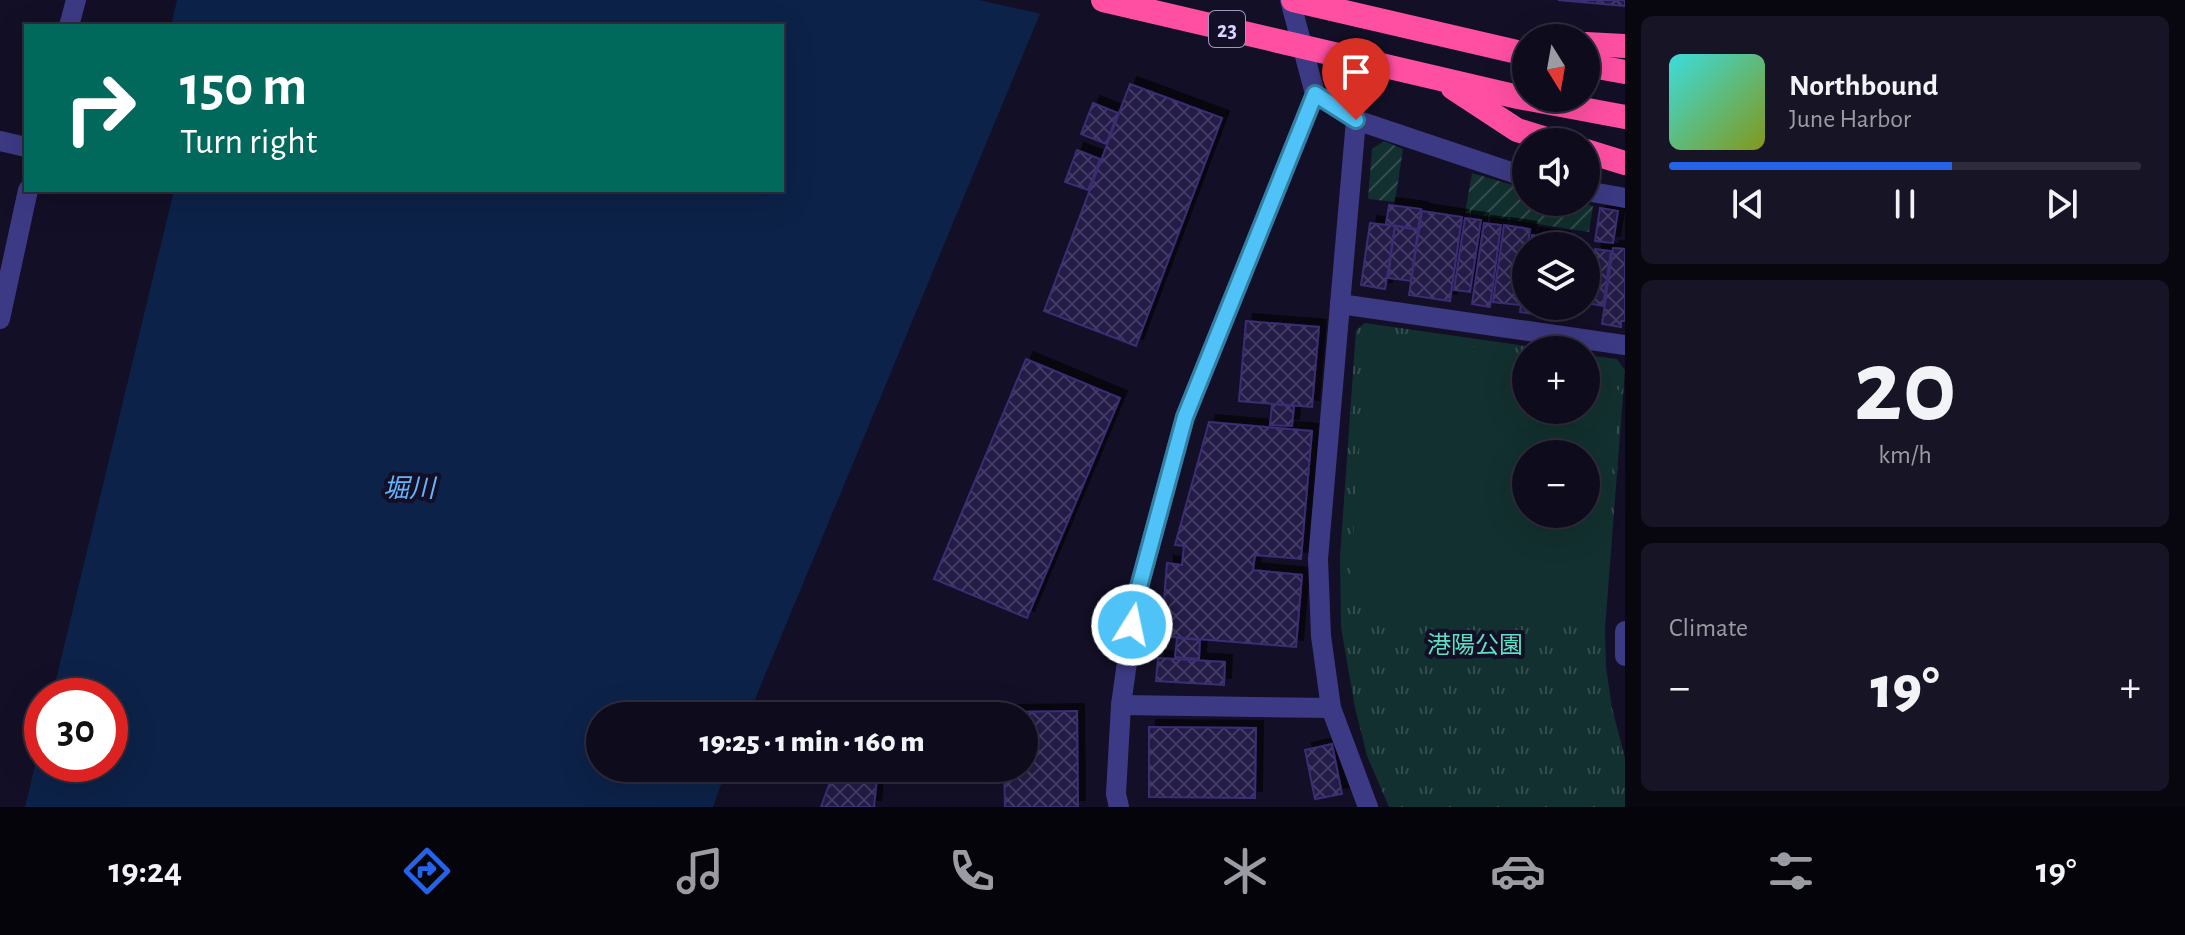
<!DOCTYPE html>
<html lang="en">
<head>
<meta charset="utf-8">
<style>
	body { margin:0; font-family:"Alegreya Sans","Noto Sans JP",sans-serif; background:#171425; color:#f1f3f6; height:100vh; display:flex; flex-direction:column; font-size:30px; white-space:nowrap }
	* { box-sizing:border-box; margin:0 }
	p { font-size:26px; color:#9b9ba3 }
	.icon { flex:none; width:44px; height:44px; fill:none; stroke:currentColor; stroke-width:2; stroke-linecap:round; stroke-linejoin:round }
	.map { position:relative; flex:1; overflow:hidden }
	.side { display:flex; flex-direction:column; gap:16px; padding:16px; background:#08060f; width:560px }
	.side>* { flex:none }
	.guide { position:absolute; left:24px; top:24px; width:760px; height:168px; border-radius:0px; box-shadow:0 8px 32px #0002,0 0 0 2px #2e2b3b; background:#00695c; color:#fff; overflow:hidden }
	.needle { width:52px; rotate:169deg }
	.fabs { position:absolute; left:1512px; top:24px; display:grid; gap:16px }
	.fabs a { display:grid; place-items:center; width:88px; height:88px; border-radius:50%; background:#0e0b1c; box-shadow:0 8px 32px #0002,0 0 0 2px #2e2b3b; font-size:40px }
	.speed { position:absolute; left:24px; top:678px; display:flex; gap:16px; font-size:40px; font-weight:700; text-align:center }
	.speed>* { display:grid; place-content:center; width:104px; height:104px; border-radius:50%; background:#0e0b1c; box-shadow:0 8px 32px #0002,0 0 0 2px #2e2b3b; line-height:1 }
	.speed .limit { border:12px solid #d22; background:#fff; color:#111 }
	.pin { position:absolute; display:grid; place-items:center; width:68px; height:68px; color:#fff; margin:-82px -34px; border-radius:50% 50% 50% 0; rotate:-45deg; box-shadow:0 0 8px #0007 }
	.pin .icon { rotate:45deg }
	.me { position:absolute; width:88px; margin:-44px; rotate:10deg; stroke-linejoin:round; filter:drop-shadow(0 0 6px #0008) }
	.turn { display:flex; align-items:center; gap:28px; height:168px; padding:0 24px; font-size:36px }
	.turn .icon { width:104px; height:104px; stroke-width:2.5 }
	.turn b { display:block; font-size:56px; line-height:68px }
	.big { font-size:60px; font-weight:800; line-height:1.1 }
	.side .card { flex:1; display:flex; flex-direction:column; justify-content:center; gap:12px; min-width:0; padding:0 28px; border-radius:12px; background:#171425 }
	.side .dial { align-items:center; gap:0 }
	.dial b { font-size:104px; line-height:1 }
	.song { display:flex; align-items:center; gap:24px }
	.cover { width:96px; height:96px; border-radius:12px; background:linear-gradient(135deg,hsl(180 70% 55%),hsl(70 70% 35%)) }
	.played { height:8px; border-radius:4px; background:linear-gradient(90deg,#2563eb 60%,#2e2b3b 60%) }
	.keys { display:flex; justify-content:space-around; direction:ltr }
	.heat { display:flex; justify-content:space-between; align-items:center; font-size:44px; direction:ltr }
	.trip { position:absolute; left:586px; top:702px; width:452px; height:80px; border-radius:40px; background:#0e0b1c; box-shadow:0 8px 32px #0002,0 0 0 2px #2e2b3b; font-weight:800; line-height:80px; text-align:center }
	.dock { display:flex; height:128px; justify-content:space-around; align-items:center; background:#06040b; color:#9b9ba3 }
	.dock .icon { width:56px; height:56px }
	.dock .current { color:#2563eb }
	.dock b { font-size:36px; color:#f1f3f6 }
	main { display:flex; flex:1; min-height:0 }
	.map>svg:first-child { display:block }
	.grass { fill:url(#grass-tufts); fill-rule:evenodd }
	.garden { fill:url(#garden-furrows) }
	.pitch { fill:#12302f; fill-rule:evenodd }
	.water { fill:#0c2248 }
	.pier { fill:#130f26 }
	.building { fill:url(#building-cross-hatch); stroke:#3b2d73; stroke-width:2; filter:url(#shadow) }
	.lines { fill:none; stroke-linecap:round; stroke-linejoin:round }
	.minor { stroke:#3d3a85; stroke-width:20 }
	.highway { stroke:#ff4fa3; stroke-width:24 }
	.highway-bridge { stroke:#ff4fa3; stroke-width:24 }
	.route-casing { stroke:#337fa1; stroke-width:20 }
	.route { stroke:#4fc3f7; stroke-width:14 }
	.labels { text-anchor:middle; stroke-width:8; stroke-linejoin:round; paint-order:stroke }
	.shield { fill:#130f26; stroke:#9e99be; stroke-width:2 }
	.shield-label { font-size:22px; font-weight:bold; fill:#d9d4ff }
	.park-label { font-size:24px; fill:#5fe0c0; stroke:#130f26 }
	.water-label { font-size:26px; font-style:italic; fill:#62b6ff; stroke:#130f26 }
</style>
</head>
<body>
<main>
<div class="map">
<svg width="1625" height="807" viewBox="0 0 1625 807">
	<defs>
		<pattern id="grass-tufts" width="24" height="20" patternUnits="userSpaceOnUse" patternTransform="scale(2)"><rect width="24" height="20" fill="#12302f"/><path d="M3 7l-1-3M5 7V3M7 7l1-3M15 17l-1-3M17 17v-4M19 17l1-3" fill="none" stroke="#344d4e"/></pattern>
		<pattern id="garden-furrows" width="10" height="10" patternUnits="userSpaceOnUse" patternTransform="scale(2)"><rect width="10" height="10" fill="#12302f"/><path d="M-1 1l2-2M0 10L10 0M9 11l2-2" fill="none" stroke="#344d4e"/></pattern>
		<pattern id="building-cross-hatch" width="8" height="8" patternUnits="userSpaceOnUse" patternTransform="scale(2)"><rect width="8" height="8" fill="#241b47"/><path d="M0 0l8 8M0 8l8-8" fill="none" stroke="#433b63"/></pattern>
		<filter id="shadow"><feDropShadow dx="7" dy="-7" stdDeviation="0" flood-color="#0009"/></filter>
	</defs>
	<rect width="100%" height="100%" fill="#130f26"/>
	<!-- grass -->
	<path class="grass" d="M1365 323 1553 350H1526V410H1586V355L1617 359 1625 370 1605 629 1606 667 1612 708 1625 758V807H1389L1367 756 1355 708 1341 627 1340 557 1356 330ZM1526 454H1586V514H1526Z"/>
	<!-- garden -->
	<g class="garden">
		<polygon points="1384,141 1403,149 1395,202 1368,199 1372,149"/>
		<polygon points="1472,173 1526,189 1526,202 1575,202 1593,206 1589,232 1465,213"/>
	</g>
	<!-- pitch -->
	<path class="pitch" d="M1368 331 1526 354V410H1586V363L1599 365 1619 391 1599 628 1379 614 1350 579ZM1526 454H1586V514H1526Z"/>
	<!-- water -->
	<polygon class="water" points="177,0 1091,0 1042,9 748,716 600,716 600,768 727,768 713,807 25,807 42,736 42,764 110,764 110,696 52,696 174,190 782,190 782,26 171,26"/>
	<!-- pier -->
	<polygon class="pier" points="979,0 1095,0 1087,20 1083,23"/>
	<!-- building -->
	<g class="building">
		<polygon points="1558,0 1625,0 1625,6"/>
		<polygon points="1130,84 1222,118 1136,346 1044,311"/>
		<polygon points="1093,103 1118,113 1106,144 1081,134"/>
		<polygon points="1077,150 1100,159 1088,190 1065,182"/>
		<polygon points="1389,205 1421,209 1418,229 1386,224"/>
		<polygon points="1600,208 1618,211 1613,243 1595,241"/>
		<polygon points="1422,211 1462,217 1450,301 1409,295"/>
		<polygon points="1465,218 1481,220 1470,292 1454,290"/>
		<polygon points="1370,223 1395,226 1385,289 1361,285"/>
		<polygon points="1484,223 1501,225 1490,307 1472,304"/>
		<polygon points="1504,225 1530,229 1519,305 1493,302"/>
		<polygon points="1395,226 1418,230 1411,281 1388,278"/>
		<polygon points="1532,235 1563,239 1562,246 1530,246"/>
		<polygon points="1613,248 1625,249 1625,321 1621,321 1621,327 1602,324"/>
		<polygon points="1595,249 1611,251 1603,306 1588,303"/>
		<polygon points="1523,289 1526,290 1526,306 1542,306 1540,315 1520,312"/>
		<polygon points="1246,321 1319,327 1312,407 1239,401"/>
		<polygon points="1026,359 1120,398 1027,618 934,579"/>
		<polygon points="1272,404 1294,406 1292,426 1270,425"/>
		<polygon points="1209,422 1312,431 1301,559 1255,555 1253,570 1302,575 1296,647 1161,636 1167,563 1182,565 1184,546 1175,545"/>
		<polygon points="1177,638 1200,640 1199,659 1175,657"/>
		<polygon points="1158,658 1225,662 1224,685 1156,681"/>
		<polygon points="1077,711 1078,807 1005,807 1004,768 1024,768 1024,716 1003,716 1003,712"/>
		<polygon points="1149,727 1256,728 1255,798 1149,797"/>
		<polygon points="1332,744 1342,794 1315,799 1305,750"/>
		<polygon points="835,768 878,768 874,807 821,807"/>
	</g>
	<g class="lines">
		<!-- minor -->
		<g class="minor">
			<polyline points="69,26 76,0"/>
			<polyline points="1315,94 1356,120 1526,177"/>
			<polyline points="1356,120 1318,559 1321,636 1331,708 1368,807"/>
			<polyline points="0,141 26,147"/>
			<polyline points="1586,191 1625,198"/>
			<polyline points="1340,304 1625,345"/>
			<polyline points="0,319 28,190"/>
			<polyline points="1625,631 1625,656"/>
			<polyline points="1121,705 1331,708"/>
			<polyline points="1119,807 1116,794 1121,705 1136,598 1185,417 1315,94 1290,0"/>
		</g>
		<!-- highway -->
		<g class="highway">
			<polyline points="1293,0 1526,54"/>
			<polyline points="1586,44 1625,46"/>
			<polyline points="1351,58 1518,97 1625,117"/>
			<polyline points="1586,65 1625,72"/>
			<polyline points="1453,88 1517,130 1556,142"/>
			<polyline points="1586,151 1625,163"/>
		</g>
		<!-- highway-bridge -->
		<polyline class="highway-bridge" points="1103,0 1351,58"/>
	</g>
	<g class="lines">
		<defs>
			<polyline id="route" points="1132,625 1136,598 1185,417 1315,94 1356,120"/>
		</defs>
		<!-- route casing -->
		<use href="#route" class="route-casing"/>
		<!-- route -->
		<use href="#route" class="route"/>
	</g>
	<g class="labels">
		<!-- shield labels -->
		<rect class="shield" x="1209" y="11" width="36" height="36" rx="6"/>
		<g class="shield-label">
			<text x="1227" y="37">23</text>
		</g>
		<!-- park labels -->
		<g class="park-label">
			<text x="1475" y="653">港陽公園</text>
		</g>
		<!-- water labels -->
		<g class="water-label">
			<text x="409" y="497">堀川</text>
		</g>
	</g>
</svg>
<div class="fabs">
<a><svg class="needle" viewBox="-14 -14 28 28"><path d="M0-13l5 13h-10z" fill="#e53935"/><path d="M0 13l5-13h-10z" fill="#9b9ba3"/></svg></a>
<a><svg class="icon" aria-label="sound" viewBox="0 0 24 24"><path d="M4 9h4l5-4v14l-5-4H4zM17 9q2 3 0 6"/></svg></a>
<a><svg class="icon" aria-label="layers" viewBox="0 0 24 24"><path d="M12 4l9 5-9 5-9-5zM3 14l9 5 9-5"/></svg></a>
<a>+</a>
<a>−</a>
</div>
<div class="speed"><div class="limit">30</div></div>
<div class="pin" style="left:1356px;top:120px;background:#d93025"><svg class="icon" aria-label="arrive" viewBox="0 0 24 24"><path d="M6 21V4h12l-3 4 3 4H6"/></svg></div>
<svg class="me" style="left:1132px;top:625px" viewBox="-20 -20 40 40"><circle r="17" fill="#4fc3f7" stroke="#fff" stroke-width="3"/><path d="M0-11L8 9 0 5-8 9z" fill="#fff"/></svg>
<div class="trip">19:25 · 1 min · 160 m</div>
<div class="guide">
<div class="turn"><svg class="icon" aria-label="right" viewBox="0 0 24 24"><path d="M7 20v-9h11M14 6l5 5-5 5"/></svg><div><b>150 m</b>Turn right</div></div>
</div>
</div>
<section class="side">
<div class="card">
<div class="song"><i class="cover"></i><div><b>Northbound</b><p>June Harbor</p></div></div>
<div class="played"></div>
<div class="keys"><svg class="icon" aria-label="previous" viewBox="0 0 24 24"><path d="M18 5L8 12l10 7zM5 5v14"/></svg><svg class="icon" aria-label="pause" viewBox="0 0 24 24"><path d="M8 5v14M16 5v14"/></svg><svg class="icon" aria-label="next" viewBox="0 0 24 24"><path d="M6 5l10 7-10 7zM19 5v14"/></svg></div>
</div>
<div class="card dial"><b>20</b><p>km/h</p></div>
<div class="card"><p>Climate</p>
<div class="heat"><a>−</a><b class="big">19°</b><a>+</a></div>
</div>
</section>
</main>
<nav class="dock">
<b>19:24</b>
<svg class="icon current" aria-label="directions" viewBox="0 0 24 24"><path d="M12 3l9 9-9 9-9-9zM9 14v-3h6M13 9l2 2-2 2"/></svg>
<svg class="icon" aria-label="music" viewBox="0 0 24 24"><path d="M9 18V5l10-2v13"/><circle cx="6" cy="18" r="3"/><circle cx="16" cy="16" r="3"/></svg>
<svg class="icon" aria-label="phone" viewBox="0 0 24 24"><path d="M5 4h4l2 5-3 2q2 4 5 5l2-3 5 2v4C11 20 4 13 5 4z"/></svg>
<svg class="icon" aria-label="climate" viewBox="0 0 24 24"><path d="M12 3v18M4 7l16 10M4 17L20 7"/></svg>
<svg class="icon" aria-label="car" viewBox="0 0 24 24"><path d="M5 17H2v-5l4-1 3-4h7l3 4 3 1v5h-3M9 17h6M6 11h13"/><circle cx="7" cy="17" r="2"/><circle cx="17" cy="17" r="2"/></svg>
<svg class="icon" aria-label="filters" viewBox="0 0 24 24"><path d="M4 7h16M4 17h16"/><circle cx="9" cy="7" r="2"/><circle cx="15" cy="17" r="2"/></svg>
<b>19°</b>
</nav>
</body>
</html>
